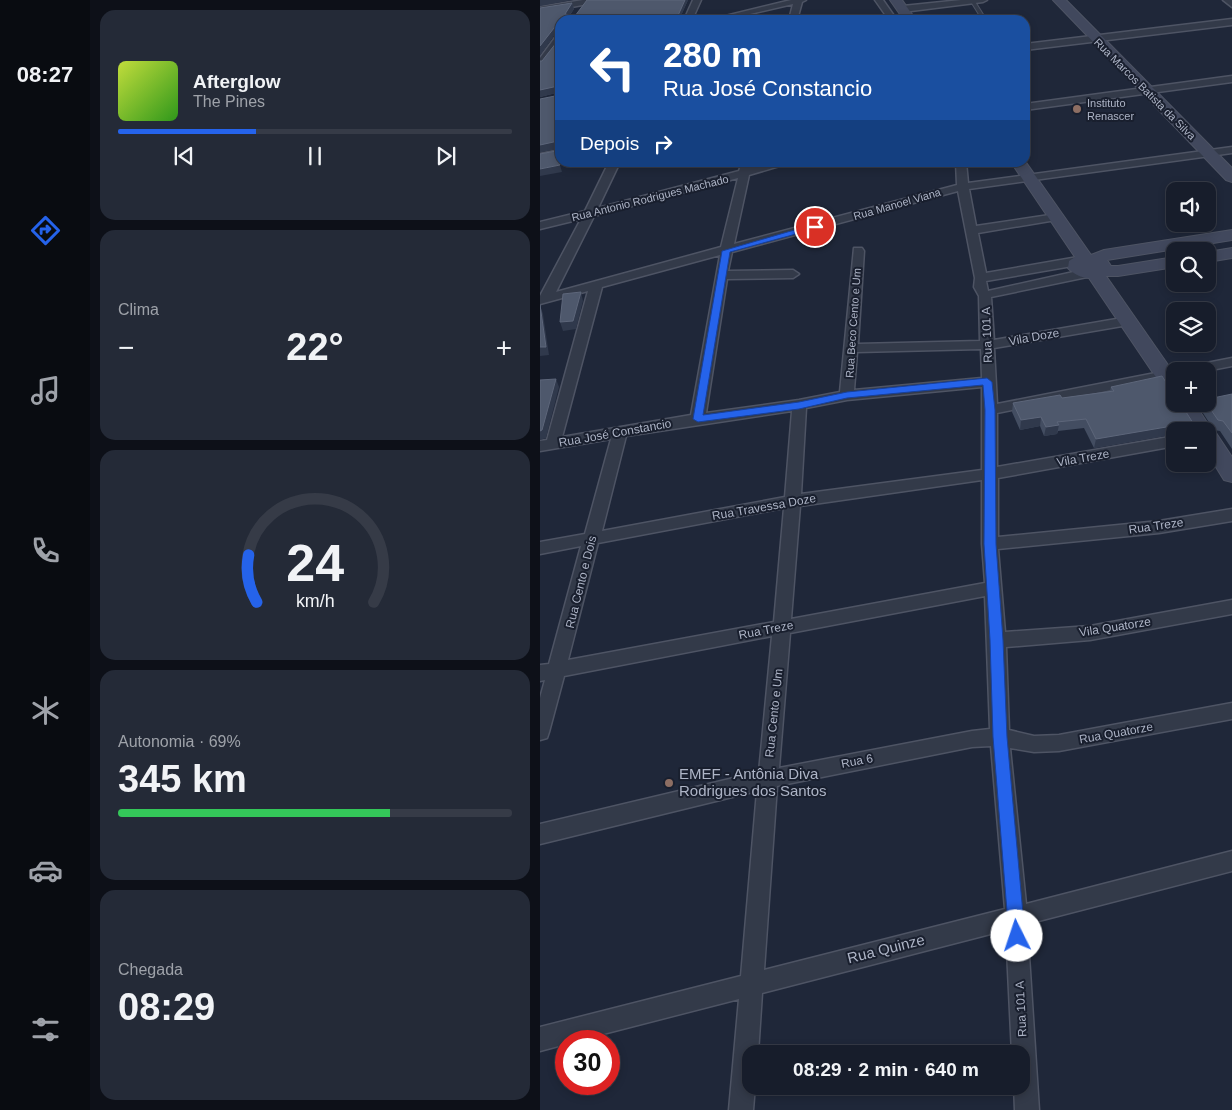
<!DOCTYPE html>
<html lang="pt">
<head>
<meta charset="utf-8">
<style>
	body { margin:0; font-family:Helvetica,sans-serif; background:#242a37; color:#f1f3f6; height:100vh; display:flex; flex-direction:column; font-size:19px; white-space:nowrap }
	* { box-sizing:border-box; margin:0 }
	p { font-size:16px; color:#9ea2a9 }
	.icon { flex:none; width:28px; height:28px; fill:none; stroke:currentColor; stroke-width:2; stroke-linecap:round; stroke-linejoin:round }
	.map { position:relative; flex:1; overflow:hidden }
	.details { display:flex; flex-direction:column; gap:10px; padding:10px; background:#0d1018; width:450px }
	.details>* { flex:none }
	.hud { position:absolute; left:15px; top:15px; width:475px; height:152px; border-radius:15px; box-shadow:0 2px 8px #0003,0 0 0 1px #363b47; background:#1a4fa0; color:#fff; overflow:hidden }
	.fabs { position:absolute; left:626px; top:182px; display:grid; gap:10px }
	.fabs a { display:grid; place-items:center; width:50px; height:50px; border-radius:10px; background:#171d2b; box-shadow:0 2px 8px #0003,0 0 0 1px #363b47; font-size:25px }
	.speed { position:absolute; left:15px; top:1030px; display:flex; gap:10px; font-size:25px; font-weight:700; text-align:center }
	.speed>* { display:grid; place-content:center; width:65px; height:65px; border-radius:50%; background:#171d2b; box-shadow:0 2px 8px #0003,0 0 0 1px #363b47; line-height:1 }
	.speed .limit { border:8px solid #d22; background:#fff; color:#111 }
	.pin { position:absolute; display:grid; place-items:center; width:42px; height:42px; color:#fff; margin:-21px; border:2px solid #fff; border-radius:50%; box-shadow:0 1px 5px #0007 }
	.me { position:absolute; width:55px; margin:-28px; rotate:356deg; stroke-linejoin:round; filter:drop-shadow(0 0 4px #0008) }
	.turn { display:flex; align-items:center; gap:18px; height:105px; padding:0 25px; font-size:22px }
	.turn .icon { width:65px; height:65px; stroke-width:2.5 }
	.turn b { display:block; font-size:35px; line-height:42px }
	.then { display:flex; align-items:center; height:48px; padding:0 25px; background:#0003; gap:10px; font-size:19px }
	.big { font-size:38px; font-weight:600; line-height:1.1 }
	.details .tile { flex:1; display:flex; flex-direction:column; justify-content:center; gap:8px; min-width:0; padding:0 18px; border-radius:15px; background:#242a37 }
	.details .dial { align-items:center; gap:0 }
	.dial svg { height:130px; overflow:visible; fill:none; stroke:#363b47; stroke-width:7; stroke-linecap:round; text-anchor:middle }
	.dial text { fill:#f1f3f6; stroke:none }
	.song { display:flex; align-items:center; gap:15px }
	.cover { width:60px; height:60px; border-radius:8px; background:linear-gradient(135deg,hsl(70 70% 55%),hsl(110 70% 35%)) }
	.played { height:5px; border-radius:2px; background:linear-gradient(90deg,#2563eb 35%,#363b47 35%) }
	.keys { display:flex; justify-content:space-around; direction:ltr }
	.heat { display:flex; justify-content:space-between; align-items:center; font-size:28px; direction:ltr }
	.charge { height:8px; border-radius:4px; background:linear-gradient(90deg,#34c759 69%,#363b47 0) }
	.trip { position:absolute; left:202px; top:1045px; width:288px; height:50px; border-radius:15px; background:#171d2b; box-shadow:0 2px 8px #0003,0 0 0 1px #363b47; font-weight:600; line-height:50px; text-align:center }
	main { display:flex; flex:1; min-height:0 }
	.tab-bar { display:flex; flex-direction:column; width:90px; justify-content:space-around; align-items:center; background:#090c11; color:#9ea2a9 }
	.tab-bar .icon { width:35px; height:35px }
	.tab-bar .active { color:#2563eb }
	.tab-bar b { font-size:22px; color:#f1f3f6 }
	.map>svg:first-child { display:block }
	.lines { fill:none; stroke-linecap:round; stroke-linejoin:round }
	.service-casing { stroke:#4e5464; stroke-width:2 }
	.minor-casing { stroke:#4e5464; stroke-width:3 }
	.secondary-casing { stroke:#4e5464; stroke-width:2 }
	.service { fill:#333a49; fill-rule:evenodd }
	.minor { fill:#333a49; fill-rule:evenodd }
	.secondary { fill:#41485d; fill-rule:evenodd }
	.wall { fill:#434d61 }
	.shaded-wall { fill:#30394c }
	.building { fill:#4e586c; stroke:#5d667a }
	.route { fill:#2563eb; stroke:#184099 }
	.education-dot { fill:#8d6e63; stroke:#191f2e; stroke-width:2 }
	.labels { text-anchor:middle; stroke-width:4; stroke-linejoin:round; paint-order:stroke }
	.far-street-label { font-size:11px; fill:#adb4c6; stroke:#191f2e }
	.far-poi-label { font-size:11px; fill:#adb4c6; stroke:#191f2e; text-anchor:start }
	.street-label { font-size:12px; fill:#adb4c6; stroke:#191f2e }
	.near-poi-label { font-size:15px; fill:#adb4c6; stroke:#191f2e; text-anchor:start }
	.near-street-label { font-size:15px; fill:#adb4c6; stroke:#191f2e }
</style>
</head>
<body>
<main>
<nav class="tab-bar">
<b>08:27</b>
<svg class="icon active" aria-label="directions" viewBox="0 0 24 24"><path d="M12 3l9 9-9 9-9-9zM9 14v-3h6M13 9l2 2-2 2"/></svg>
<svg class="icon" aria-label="music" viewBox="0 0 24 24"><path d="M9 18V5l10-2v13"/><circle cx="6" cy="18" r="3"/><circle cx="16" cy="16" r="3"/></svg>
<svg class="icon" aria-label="phone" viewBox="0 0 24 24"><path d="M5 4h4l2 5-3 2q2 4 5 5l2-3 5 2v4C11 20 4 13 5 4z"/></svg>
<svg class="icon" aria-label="climate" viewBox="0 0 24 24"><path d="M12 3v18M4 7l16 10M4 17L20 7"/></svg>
<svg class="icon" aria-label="car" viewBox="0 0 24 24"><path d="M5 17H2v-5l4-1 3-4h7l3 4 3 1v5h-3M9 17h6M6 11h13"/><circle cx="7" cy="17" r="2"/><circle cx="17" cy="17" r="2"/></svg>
<svg class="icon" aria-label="filters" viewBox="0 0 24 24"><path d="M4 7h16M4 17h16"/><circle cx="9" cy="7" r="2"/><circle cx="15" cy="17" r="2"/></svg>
</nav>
<section class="details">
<div class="tile">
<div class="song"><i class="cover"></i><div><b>Afterglow</b><p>The Pines</p></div></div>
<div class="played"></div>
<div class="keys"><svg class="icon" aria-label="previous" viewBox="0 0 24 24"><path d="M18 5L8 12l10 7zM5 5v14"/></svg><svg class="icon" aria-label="pause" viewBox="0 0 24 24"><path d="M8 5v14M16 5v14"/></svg><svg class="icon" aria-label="next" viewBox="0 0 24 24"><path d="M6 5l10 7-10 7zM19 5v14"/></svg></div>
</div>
<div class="tile"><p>Clima</p>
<div class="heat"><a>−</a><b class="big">22°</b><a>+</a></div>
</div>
<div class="tile dial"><svg viewBox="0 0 100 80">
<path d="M14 69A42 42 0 1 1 86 69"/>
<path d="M14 69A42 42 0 0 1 9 40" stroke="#2563eb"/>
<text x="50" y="56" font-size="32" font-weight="700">24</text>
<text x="50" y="72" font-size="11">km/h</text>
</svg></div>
<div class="tile"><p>Autonomia · 69%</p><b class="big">345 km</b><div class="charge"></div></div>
<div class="tile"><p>Chegada</p><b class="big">08:29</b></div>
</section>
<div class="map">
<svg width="692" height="1110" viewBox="0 0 692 1110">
	<rect width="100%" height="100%" fill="#1f2739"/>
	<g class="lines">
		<defs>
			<polygon id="service" points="430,0 434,0 444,16 440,16"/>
			<g id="minor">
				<polygon points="43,0 62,0 58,2 0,13 0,7"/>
				<polygon points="153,0 161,0 152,20 144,20"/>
				<polygon points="251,0 266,0 262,2 257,20 249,20 253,4 184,20 169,20"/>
				<polygon points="335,0 343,0 357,20 349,20"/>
				<polygon points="421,0 447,0 443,2 363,12 359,9 363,6"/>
				<polygon points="683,0 692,0 692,7"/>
				<polygon points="692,19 692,25 485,50 485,44"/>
				<polygon points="20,34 20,43 3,66 0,67 0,58 17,35"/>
				<polygon points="692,76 692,82 485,110 485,104"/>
				<path d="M692 147V153L429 189 436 226 516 214 522 217 516 220 438 233 446 273 538 257 544 261 538 265 446 281 448 291 547 269 553 273 547 277 451 297 454 340 588 317 594 321 588 325 454 348 457 404 692 358V366L666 371H635V377L457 413V467L635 436V446L458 478V537L619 521 692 509V521L619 533 458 549 465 632 550 626 692 600V614L550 640 466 647 469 730 494 736 519 735 692 703V719L519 751 494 752 470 748 486 904 692 851V871L487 924 499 1110H475L474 1086H481V1054H472L466 930 222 993 218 1054H211V1086H215L213 1110H189L199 999 36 1041H26V1044L0 1051V1027L201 976 217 791 0 844V824L219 772 232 636 24 676 9 732 7 738 0 740V698L5 680 0 681V665L9 664 41 546 0 554V542L45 534 71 439 0 451V441L7 440 48 291 0 304V296L41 219 0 229V222L45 211 69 162H80L58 208 199 171 202 162H212L211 168 234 162H253L209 175 194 244 417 185 416 162H426L428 183ZM198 178 181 247 16 292 54 216ZM418 191 435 278 434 287 439 296 440 341 318 344 324 251 322 248H314L300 392 259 400 166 413 187 279 253 278 259 274 253 270 188 271 192 252ZM180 255 151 415 22 437 62 287ZM441 349 442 378 314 390 317 352ZM442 387V470L261 494 266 408 307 400ZM252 411 245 497 62 531 86 436ZM442 480V544L445 583 251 619 260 506ZM244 508 234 622 28 660 58 543ZM445 596 450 729 432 731 239 768 250 633ZM451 746 465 909 224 970 237 786 432 747Z"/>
				<polygon points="20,150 20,156 0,160 0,154"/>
			</g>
			<g id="secondary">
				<polygon points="350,0 362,0 376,20 364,20"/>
				<polygon points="513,0 526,0 692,168 692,182 686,180"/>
				<path d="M485 161 551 255 564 250 692 230V240L567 260 571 266H578L635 257V267L578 276H566L635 375V397L628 395 549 278C542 278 533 274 528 268L529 261 535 257 471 162H485Z"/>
				<polygon points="692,248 692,258 668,262 668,252"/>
				<polygon points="635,402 635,404 655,404 673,432 676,433 692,457 692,482 684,480 668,454 668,431 652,431 634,404"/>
			</g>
		</defs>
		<!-- service casing -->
		<use href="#service" class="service-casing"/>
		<!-- minor casing -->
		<use href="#minor" class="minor-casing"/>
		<!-- secondary casing -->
		<use href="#secondary" class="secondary-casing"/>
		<!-- service -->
		<use href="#service" class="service"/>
		<!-- minor -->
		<use href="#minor" class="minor"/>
		<!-- secondary -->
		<use href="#secondary" class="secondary"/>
	</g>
	<!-- wall -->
	<g class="wall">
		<polygon points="47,0 148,0 139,20 20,20 20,148 0,152 0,99 20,95 20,92 0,97 0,61 2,61 20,38 20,33 15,34 0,55 0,8 32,3 34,9 30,15 35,16"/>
		<polygon points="571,387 635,404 653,423 669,424 667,431 635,431 635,435 635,434 554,448 544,428 518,431 517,434 504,436 500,426 480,430 472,412 473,403 522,398 570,391"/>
		<polygon points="692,394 692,449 680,431 674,430 661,410 663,404 668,404"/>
	</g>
	<!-- shaded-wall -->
	<g class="shaded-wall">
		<polygon points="0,0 32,0 0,6"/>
		<polygon points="145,0 148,0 139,20 136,20"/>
		<polygon points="32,3 34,9 26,20 25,14"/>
		<polygon points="20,26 20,33 15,34 0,55 0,46 14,28"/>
		<polygon points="18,86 20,92 0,97 0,90"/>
		<polygon points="18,141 20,148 0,152 0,145"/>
		<polygon points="20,165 22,172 0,176 0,169"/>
		<polygon points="41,292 43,301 36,329 23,331 20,322"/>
		<polygon points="0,305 3,314 9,355 0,356"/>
		<polygon points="16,379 19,387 6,438 0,440 0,431"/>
		<polygon points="501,417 500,426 480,430 481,420"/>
		<polygon points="669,424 667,431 639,431 640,430"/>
		<polygon points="519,425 517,434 504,436 506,427"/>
		<polygon points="638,425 635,434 554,448 556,439"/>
	</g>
	<!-- building -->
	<g class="building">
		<polygon points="47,0 145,0 136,20 20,20 20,87 18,86 0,90 0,61 2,61 20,38 20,26 14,28 0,46 0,8 32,3 25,14 35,16"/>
		<polygon points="20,90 20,142 18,141 0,145 0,99 20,95"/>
		<polygon points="16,151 20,165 0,169 0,154"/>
		<polygon points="41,292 33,321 20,322 23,294"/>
		<polygon points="0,305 6,347 0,347"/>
		<polygon points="622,376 629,387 635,390 635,404 641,404 653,423 669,424 640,430 638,425 556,439 546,419 517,422 519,425 506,427 501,417 481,420 473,403 520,395 522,398 574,391 571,387"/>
		<polygon points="16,379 2,430 0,431 0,380"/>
		<polygon points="692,394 692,433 683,421 678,420 667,404 668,399"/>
	</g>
	<!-- route -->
	<polygon class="route" points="275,224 278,225 278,228 190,252 163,415 259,402 307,392 447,378 452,382 455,410 456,544 463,640 467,737 485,936 482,941 477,943 472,941 469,936 453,737 450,640 444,544 445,410 443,385 307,398 259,409 158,422 153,419 182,251"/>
	<!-- markers -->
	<g class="education-dot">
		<circle cx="537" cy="109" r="5"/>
		<circle cx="129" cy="783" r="5"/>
	</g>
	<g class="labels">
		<!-- far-street labels -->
		<g class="far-street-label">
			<text transform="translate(605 89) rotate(45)" y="4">Rua Marcos Batista da Silva</text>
			<text transform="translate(110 198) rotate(-14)" y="4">Rua Antonio Rodrigues Machado</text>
			<text transform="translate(357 204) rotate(-16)" y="4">Rua Manoel Viana</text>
			<text transform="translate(313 323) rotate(-86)" y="4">Rua Beco Cento e Um</text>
		</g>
		<!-- far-poi labels -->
		<g class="far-poi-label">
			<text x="547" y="107">Instituto<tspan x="547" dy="13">Renascer</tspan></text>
		</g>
		<!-- street labels -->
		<g class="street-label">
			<text transform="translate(447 335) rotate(-92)" y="4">Rua 101 A</text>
			<text transform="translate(494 337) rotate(-10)" y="4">Vila Doze</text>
			<text transform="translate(75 433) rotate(-10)" y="4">Rua José Constancio</text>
			<text transform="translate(543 458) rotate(-10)" y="4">Vila Treze</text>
			<text transform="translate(224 507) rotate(-10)" y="4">Rua Travessa Doze</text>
			<text transform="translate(616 526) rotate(-8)" y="4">Rua Treze</text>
			<text transform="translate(41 582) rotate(-76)" y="4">Rua Cento e Dois</text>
			<text transform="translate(575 627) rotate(-9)" y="4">Vila Quatorze</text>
			<text transform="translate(226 630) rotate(-11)" y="4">Rua Treze</text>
			<text transform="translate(234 713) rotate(-84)" y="4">Rua Cento e Um</text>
			<text transform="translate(576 733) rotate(-10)" y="4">Rua Quatorze</text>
			<text transform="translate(317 761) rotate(-11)" y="4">Rua 6</text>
			<text transform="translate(481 1009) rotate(-93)" y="4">Rua 101 A</text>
		</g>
		<!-- near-poi labels -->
		<g class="near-poi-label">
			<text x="139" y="779">EMEF - Antônia Diva<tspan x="139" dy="17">Rodrigues dos Santos</tspan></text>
		</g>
		<!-- near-street labels -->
		<g class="near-street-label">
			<text transform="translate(346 949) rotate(-14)" y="5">Rua Quinze</text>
		</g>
	</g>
</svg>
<div class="fabs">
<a><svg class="icon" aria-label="sound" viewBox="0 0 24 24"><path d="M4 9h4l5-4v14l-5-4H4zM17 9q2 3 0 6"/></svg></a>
<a><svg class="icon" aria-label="search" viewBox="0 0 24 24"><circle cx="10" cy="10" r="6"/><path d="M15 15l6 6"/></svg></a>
<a><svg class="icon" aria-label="layers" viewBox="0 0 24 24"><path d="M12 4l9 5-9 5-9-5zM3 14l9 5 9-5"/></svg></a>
<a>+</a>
<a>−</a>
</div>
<div class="speed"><div class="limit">30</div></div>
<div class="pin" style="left:275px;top:227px;background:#d93025"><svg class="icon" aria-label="arrive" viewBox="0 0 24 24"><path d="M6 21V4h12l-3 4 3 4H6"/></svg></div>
<svg class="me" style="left:477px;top:936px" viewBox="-20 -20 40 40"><circle r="19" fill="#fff"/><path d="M0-13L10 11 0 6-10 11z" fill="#2563eb"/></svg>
<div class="trip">08:29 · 2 min · 640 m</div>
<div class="hud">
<div class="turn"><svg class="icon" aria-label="left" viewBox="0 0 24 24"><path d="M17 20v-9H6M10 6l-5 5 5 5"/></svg><div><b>280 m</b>Rua José Constancio</div></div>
<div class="then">Depois<svg class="icon" aria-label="right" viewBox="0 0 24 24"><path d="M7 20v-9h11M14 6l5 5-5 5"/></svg></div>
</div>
</div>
</main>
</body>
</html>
